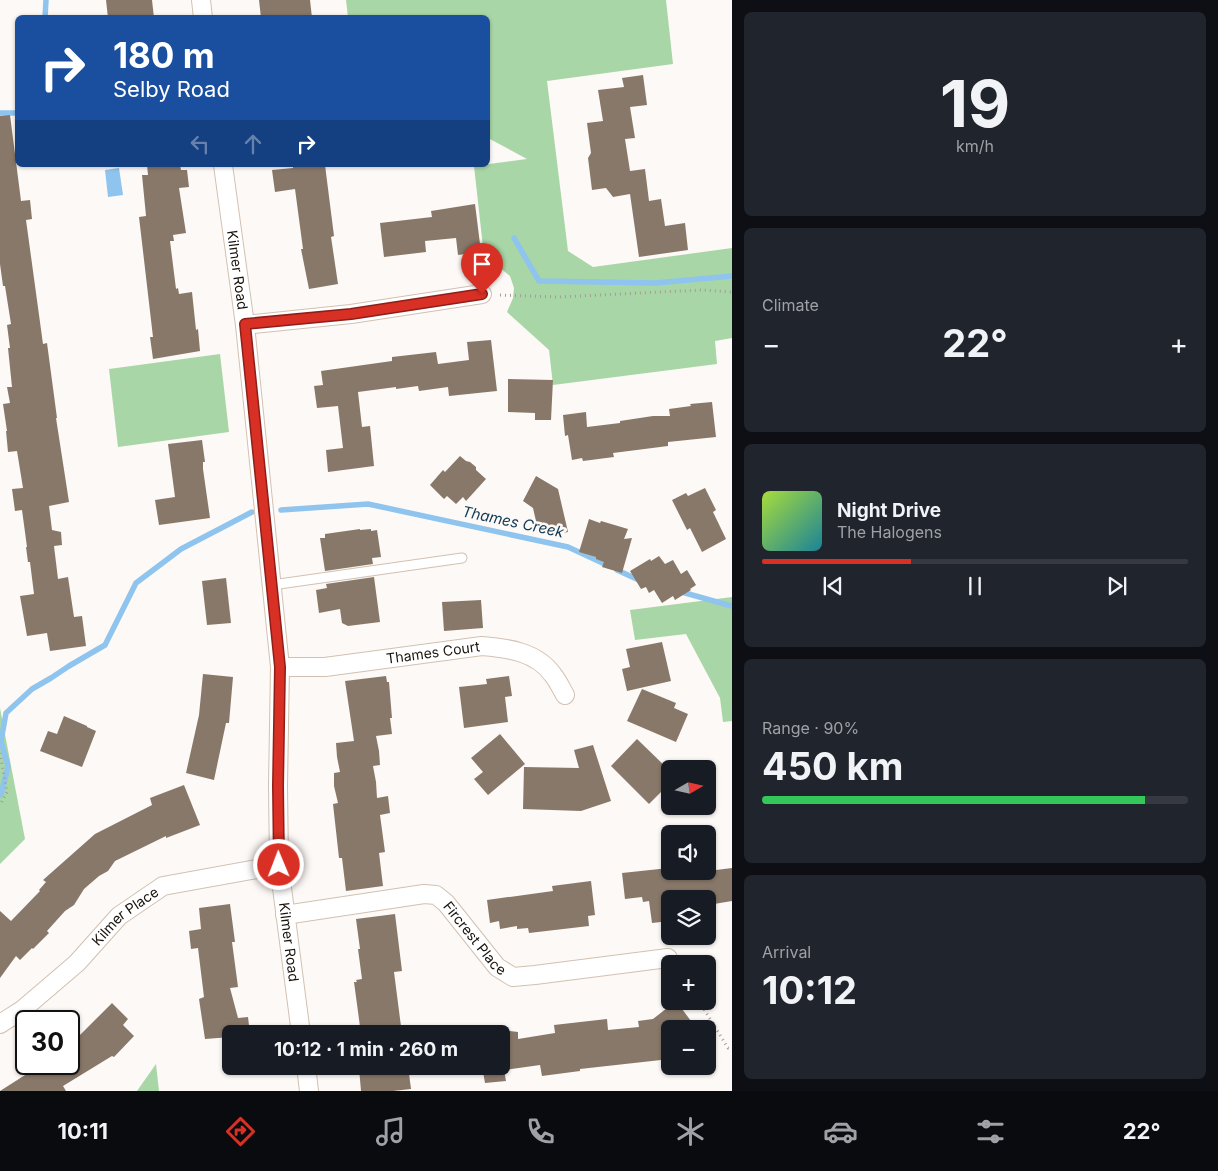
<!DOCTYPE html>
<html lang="en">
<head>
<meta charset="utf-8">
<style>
	body { margin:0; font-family:Inter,sans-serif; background:#20242c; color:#f1f3f6; height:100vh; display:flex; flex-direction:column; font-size:19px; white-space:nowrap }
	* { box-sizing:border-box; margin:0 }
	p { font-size:16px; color:#9ea1a6 }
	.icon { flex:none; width:28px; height:28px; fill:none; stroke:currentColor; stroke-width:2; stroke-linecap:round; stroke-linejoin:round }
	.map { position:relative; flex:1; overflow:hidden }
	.details { display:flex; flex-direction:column; gap:12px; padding:12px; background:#0d0f14; width:486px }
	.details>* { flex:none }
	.hud { position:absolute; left:15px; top:15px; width:475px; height:152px; border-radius:8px; box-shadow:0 1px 4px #0004; background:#1a4fa0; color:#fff; overflow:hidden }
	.needle { width:32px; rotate:81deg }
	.buttons { position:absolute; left:661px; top:760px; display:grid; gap:10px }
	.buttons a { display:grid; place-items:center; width:55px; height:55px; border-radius:8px; background:#171b24; box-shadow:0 1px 4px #0004; font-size:25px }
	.speed { position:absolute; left:15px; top:1010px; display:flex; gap:10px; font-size:25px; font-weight:700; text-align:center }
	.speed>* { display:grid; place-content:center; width:65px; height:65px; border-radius:50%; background:#171b24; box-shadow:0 1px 4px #0004; line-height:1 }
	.speed .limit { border:2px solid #111; border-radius:8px; background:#fff; color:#111 }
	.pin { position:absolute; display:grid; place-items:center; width:42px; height:42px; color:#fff; margin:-51px -21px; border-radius:50% 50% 50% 0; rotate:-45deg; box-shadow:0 0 5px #0007 }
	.pin .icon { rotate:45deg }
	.me { position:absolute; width:55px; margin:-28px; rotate:359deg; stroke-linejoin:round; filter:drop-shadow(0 0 4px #0008) }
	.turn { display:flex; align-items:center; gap:18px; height:105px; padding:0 15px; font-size:22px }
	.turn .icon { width:65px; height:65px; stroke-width:2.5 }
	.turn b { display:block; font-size:35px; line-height:42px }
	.lanes { display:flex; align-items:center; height:48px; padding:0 15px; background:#0003; justify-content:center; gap:25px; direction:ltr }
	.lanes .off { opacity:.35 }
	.big { font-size:38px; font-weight:700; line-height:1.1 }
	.details .card { flex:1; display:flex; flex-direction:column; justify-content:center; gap:8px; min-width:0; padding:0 18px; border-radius:8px; background:#20242c }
	.details .dial { align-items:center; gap:0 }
	.dial b { font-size:65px; line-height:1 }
	.song { display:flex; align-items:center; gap:15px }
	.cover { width:60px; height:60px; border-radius:8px; background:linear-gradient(135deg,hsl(80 70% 55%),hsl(190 70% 35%)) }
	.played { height:5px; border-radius:2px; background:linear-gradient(90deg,#d93025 35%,#363941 35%) }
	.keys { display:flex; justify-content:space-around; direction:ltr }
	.heat { display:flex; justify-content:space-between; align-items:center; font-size:28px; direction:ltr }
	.charge { height:8px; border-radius:4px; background:linear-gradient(90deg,#34c759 90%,#363941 0) }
	.trip { position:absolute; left:222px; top:1025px; width:288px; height:50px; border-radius:8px; background:#171b24; box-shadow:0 1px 4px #0004; font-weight:700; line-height:50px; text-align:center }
	.menu { display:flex; height:80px; justify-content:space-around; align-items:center; background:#090b0e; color:#9ea1a6 }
	.menu .icon { width:35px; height:35px }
	.menu .current { color:#d93025 }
	.menu b { font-size:22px; color:#f1f3f6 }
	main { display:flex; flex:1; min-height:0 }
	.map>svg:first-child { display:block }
	.forest { fill:#a9d6a7 }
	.water { fill:#8ec4ed }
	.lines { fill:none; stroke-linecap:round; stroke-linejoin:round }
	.stream { stroke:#8ec4ed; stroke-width:5.5 }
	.building { fill:#887869 }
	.service-casing { stroke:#d2c1b1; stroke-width:11 }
	.minor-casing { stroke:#d2c1b1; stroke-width:20 }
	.path { stroke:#a19d98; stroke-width:3; stroke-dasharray:1 4; stroke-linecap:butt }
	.service { stroke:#fff; stroke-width:9 }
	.minor { stroke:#fff; stroke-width:18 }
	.route-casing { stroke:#8d1f18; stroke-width:12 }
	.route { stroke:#d93025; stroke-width:9 }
	.labels { text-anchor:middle; stroke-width:5; stroke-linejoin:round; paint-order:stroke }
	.street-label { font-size:14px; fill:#1a140e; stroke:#fdf9f6 }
	.water-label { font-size:15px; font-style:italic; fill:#0f3954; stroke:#fdf9f6 }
</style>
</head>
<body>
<main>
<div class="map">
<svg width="732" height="1091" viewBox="0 0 732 1091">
	<rect width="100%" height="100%" fill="#fdf9f6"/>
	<!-- forest -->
	<g class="forest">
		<polygon points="346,0 666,0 673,64 547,81 568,251 593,267 732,248 732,338 715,341 717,364 553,385 549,350 507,312 513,298 514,288 510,276 499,267 485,265 474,166 527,159 488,138 488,18 348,17"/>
		<polygon points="220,354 229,432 118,447 109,369"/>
		<polygon points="732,597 732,721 723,722 720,698 686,634 635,640 630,610"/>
		<polygon points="0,708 25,839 0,864"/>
		<polygon points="156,1064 159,1091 137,1091"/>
	</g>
	<!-- water -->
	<polygon class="water" points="119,168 123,195 108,197 105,170"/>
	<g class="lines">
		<!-- stream -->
		<g class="stream">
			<polyline points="45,18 46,0"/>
			<polyline points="0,113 18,113"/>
			<polyline points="514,238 539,281 656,283 732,276"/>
			<polyline points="281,510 368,504 568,547 609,566"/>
			<polyline points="617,570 641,581"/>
			<polyline points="678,591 732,606"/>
			<polyline points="0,795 1,794 8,767 1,741 6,713 32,689 51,678 69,666 105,645 136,583 181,549 252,512"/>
		</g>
	</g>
	<!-- building -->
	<g class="building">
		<polygon points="106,0 152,0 154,18 108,18"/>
		<polygon points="259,0 310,0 312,18 261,18"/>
		<polygon points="643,75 647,105 630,107 635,138 625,139 630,171 645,169 649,201 661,199 665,226 685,223 688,250 639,257 630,194 613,197 606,188 592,190 588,158 591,153 587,123 603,121 598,90 624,87 622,78"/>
		<polygon points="10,115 21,201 30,200 32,219 26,220 43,344 47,343 57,418 56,418 69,502 49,506 52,530 61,532 62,545 54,546 58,579 68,577 74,617 82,616 86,646 50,651 47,633 27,636 20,596 34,594 30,562 28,562 26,547 27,547 22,510 15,511 12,489 23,488 17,451 8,452 6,431 7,431 3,404 10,403 7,387 12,387 8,348 10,348 7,325 11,324 5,286 3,286 0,264 0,116"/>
		<polygon points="147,165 180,165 181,170 187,170 189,187 179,188 186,233 173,235 174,241 170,241 176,289 178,288 179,294 192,292 196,330 198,329 200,351 153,359 150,337 153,337 139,217 146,216 142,175 148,175"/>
		<polygon points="293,165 325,165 334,236 331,237 338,284 309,289 301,249 303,249 295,189 275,192 272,170 293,168"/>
		<polygon points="475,204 481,252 458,255 456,238 425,241 426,252 384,257 380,223 432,217 431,211"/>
		<polygon points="491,340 497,391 449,396 448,387 419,391 418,386 396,389 396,387 358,392 362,427 370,426 374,466 328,472 326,450 343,448 338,406 317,408 314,386 323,385 321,371 392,361 392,357 436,352 438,364 469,360 467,342"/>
		<polygon points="508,379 553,380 551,420 535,420 535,413 508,412"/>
		<polygon points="712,402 716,437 668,442 668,446 613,453 614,457 583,461 582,458 572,460 568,435 565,436 563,415 586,412 587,427 620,423 620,421 653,416 670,416 669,409 691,406 690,404"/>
		<polygon points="202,440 205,462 203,462 203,469 210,518 159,525 155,500 175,497 168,444"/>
		<polygon points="460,456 466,461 470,462 476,467 476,470 486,479 466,501 463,497 456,504 447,496 444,499 430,485 443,470 445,472"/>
		<polygon points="536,476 558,489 568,532 551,535 549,529 538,530 533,508 523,501"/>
		<polygon points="705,488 716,510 713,512 726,539 702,552 690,528 687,530 672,500 686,493 688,496"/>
		<polygon points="589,519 600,523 601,521 628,529 624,539 632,538 622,573 602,567 604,562 596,559 596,557 579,552"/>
		<polygon points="360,529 360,530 371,529 371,531 377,530 381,557 372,558 373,564 325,571 320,538 325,538 325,534"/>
		<polygon points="659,556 665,564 673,560 681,574 687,570 696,585 690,589 691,590 675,600 673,596 662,603 654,590 649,593 646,587 641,589 630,571 650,559 651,561"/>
		<polygon points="374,577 380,622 348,626 342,623 340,609 319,613 316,590 327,588 326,584"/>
		<polygon points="226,578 231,623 207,625 202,581"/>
		<polygon points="481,600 483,628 444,631 442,602"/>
		<polygon points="662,642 671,681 627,691 622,669 630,667 626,649"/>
		<polygon points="203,674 233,677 229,723 226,723 214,780 186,773 199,715"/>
		<polygon points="386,676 387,682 389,682 392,718 390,718 392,734 376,736 379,751 380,765 373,766 376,782 377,798 388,796 390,813 380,815 385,852 379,853 383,886 346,891 342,858 339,858 333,804 338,803 334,786 334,773 340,772 337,757 336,743 354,741 345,681"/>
		<polygon points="509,676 512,696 505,697 508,722 464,728 459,687 487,684 486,679"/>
		<polygon points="642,689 676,703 674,708 688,714 676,742 627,721"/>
		<polygon points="64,716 87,726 87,727 96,731 82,767 40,751 48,731 57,734"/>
		<polygon points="500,734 525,764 488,795 474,779 483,772 471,758"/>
		<polygon points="637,739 670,771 670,783 649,804 611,766"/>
		<polygon points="593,745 611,801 581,811 523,809 524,767 579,768 574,750"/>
		<polygon points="184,785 200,825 166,838 166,836 115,861 108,871 99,876 84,889 74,905 65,911 47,931 49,933 33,949 32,948 20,960 16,956 0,978 0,911 11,921 40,891 39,890 46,882 43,880 95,834 152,805 150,798"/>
		<polygon points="669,868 670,871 708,871 732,868 732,901 708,905 708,899 670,899 670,921 652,923 649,901 643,902 642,897 625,899 622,873"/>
		<polygon points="591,881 595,915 588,916 589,926 529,933 528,928 517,929 517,926 500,929 499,921 490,923 487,900 553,891 552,886"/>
		<polygon points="230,904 235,942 232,942 238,987 230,988 238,1018 248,1017 250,1034 231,1034 231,1037 205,1039 199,999 204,997 198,948 191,949 189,931 201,929 199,908"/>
		<polygon points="395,914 402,971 394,972 402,1034 361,1034 354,982 357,982 356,980 362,979 358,949 360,949 356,919"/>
		<polygon points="676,1001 697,1029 670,1029 670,1059 580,1069 580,1071 542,1076 540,1065 504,1070 506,1081 485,1083 482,1066 501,1066 501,1030 518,1032 518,1039 555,1033 554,1025 607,1019 608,1030 639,1027 638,1021 653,1019"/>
		<polygon points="112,1003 128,1019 123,1025 134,1036 114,1057 112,1056 63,1086 66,1091 0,1091 33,1070 29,1064 69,1064 69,1043 77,1038"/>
		<polygon points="375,1066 408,1066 411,1089 393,1091 361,1091 359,1068"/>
	</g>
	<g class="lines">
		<defs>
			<polyline id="service" points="272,585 462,558"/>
			<g id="minor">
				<polyline points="201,0 203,18"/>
				<path id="s1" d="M223 165 245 325 280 667 278 786 279 865 301 1034"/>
				<polyline points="245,325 351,314 482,294"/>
				<path id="s2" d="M280 667H325L482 646C508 648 537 652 553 675 558 681 561 688 565 695"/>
				<path id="s3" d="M285 915 424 894 436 895 446 903 497 967 513 977 535 975 668 958"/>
				<path id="s4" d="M0 1024 22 1010 77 963 119 916 163 886 279 865"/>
				<polyline points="306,1066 309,1091"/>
			</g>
		</defs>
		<!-- service casing -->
		<use href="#service" class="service-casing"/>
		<!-- minor casing -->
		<use href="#minor" class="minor-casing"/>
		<!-- path -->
		<g class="path">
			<polyline points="500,295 558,297 703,290 732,292"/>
			<polyline points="0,753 7,792 0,805"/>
			<polyline points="699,1001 728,1048 732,1049"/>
		</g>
		<!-- service -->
		<use href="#service" class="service"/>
		<!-- minor -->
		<use href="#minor" class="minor"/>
	</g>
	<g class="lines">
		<defs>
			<polyline id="route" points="279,865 278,786 280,667 245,324 351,314 482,294"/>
		</defs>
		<!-- route casing -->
		<use href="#route" class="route-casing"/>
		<!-- route -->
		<use href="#route" class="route"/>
	</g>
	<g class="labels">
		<!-- street labels -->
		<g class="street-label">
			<text dy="5" stroke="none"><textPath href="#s1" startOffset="106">Kilmer Road</textPath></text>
			<text dy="5" stroke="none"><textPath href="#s2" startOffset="154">Thames Court</textPath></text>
			<text dy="5" stroke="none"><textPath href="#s4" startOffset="166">Kilmer Place</textPath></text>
			<text dy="5" stroke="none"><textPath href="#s3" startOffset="211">Fircrest Place</textPath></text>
			<text dy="5" stroke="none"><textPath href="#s1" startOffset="781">Kilmer Road</textPath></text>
		</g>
		<!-- water labels -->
		<g class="water-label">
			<text transform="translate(513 522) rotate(12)" y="5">Thames Creek</text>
		</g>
	</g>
</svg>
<div class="buttons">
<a><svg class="needle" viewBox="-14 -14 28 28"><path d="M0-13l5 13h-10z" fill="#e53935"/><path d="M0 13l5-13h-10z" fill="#9ea1a6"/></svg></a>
<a><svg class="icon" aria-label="sound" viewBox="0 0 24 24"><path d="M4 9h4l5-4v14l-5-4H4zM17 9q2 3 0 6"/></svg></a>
<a><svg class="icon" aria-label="layers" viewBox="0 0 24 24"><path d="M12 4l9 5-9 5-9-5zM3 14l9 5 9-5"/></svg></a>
<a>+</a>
<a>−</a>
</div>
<div class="speed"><div class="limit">30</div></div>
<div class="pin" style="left:482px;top:294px;background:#d93025"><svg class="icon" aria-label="arrive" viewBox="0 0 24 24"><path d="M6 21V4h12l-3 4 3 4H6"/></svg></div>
<svg class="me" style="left:279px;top:865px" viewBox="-20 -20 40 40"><circle r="17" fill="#d93025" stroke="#fff" stroke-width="3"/><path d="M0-11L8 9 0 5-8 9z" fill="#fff"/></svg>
<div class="trip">10:12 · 1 min · 260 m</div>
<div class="hud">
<div class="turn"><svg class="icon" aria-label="right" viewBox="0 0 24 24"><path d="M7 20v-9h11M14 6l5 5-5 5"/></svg><div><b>180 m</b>Selby Road</div></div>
<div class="lanes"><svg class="icon off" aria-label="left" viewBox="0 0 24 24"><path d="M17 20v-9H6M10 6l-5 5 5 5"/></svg><svg class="icon off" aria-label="ahead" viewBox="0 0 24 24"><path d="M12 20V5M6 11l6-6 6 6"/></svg><svg class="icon" aria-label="right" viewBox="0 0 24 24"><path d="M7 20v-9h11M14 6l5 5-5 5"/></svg></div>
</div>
</div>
<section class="details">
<div class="card dial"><b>19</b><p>km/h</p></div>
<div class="card"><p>Climate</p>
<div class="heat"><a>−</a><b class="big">22°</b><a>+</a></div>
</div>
<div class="card">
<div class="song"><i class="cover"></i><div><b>Night Drive</b><p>The Halogens</p></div></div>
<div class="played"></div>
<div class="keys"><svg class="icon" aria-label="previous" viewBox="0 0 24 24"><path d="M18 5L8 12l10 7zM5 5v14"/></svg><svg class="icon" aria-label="pause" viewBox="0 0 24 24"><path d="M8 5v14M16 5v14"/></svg><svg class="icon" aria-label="next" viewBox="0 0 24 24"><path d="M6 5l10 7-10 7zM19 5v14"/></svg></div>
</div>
<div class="card"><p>Range · 90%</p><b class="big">450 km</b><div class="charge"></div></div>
<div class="card"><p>Arrival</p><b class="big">10:12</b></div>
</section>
</main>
<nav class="menu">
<b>10:11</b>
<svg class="icon current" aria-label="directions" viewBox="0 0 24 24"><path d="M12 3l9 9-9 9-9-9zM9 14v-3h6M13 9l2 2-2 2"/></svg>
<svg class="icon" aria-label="music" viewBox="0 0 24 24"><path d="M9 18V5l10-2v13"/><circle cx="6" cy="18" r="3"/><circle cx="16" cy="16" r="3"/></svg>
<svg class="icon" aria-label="phone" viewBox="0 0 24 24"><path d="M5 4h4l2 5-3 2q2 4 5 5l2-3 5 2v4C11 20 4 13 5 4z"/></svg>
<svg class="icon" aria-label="climate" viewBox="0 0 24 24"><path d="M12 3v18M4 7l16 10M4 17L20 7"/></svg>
<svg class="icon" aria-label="car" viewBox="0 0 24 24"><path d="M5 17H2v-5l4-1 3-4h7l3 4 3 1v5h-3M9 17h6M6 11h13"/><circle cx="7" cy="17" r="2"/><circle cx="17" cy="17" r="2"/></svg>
<svg class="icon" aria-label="filters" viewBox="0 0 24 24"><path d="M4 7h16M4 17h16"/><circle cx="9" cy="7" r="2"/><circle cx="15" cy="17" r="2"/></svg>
<b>22°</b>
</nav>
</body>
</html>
